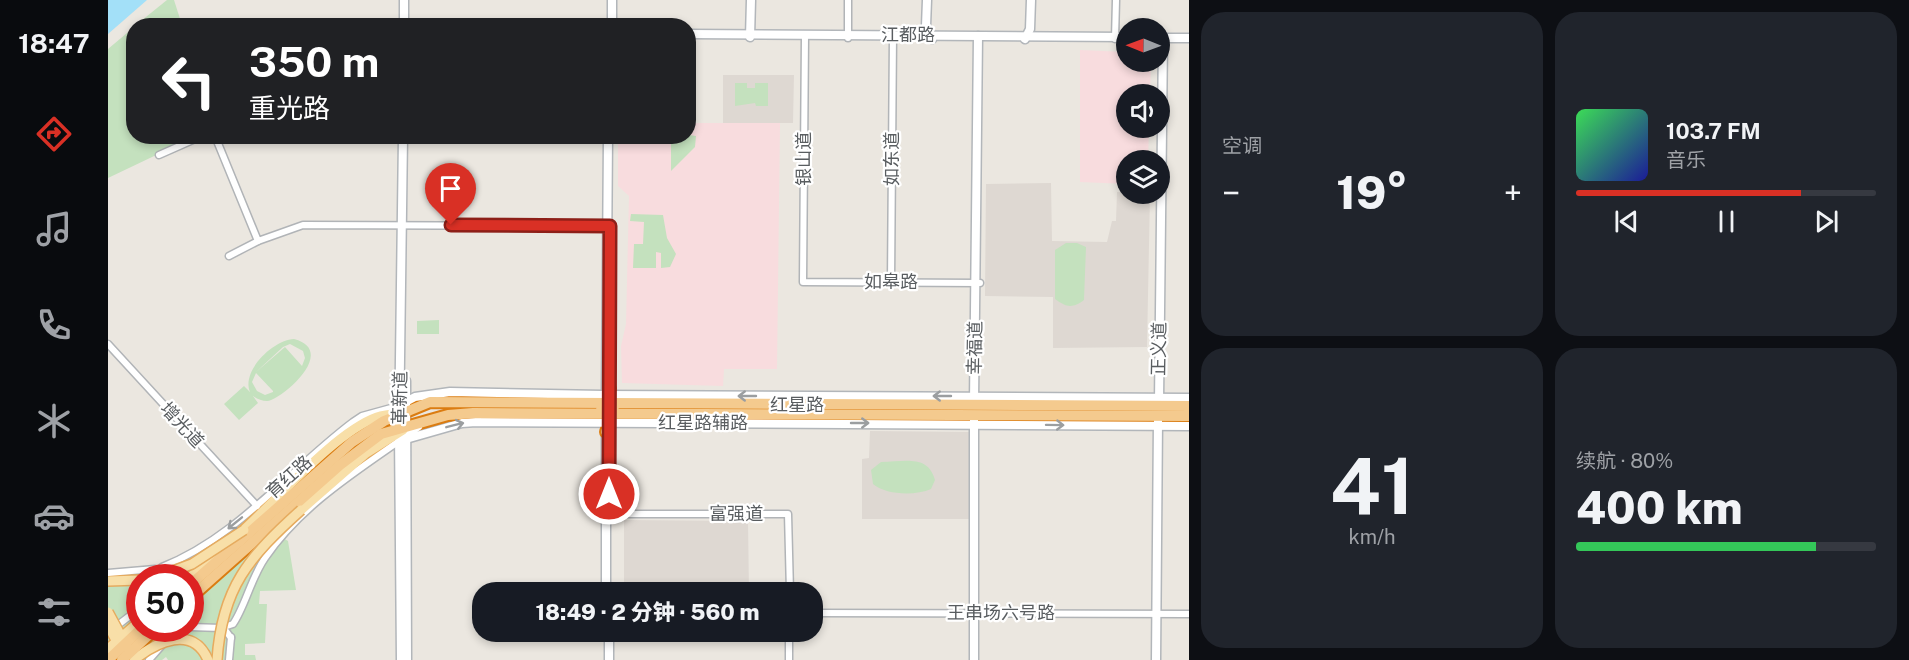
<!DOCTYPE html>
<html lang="zh">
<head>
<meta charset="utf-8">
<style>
	body { margin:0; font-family:"Public Sans","Noto Sans SC",sans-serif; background:#20242c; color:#f1f3f6; height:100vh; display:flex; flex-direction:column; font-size:22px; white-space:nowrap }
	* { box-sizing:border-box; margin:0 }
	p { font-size:20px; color:#9ea1a6 }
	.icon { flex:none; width:33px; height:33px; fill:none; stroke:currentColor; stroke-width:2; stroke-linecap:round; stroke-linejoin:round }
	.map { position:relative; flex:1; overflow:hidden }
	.drawer { display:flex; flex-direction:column; gap:12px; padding:12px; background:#0d0f14; width:720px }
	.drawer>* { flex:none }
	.banner { position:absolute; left:18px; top:18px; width:570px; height:126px; border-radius:24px; box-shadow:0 3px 9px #0003; background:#202124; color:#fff; overflow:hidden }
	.needle { width:39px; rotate:271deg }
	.tools { position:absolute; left:1008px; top:18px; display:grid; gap:12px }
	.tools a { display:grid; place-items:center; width:54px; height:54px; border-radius:50%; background:#171b24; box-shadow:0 3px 9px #0003; font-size:30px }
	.speed { position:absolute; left:18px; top:564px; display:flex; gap:12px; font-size:30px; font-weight:700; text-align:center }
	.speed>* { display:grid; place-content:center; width:78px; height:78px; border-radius:50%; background:#171b24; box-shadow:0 3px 9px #0003; line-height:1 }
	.speed .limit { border:9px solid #d22; background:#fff; color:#111 }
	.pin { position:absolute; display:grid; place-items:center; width:51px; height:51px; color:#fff; margin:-62px -26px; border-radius:50% 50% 50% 0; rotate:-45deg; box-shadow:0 0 6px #0007 }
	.pin .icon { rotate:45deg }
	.me { position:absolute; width:66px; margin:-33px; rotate:0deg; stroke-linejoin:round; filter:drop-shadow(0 0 4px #0008) }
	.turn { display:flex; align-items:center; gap:21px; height:126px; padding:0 24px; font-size:27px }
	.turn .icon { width:78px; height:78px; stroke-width:2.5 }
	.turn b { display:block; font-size:42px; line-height:51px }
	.big { font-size:45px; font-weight:800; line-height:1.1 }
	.drawer .tile { flex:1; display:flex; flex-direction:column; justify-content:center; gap:9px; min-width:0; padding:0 21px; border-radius:24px; background:#20242c }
	.drawer .dial { align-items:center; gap:0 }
	.dial b { font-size:78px; line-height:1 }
	.song { display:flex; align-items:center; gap:18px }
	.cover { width:72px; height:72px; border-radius:9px; background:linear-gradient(135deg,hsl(130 70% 55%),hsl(240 70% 35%)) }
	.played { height:6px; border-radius:3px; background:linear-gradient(90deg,#d93025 75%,#363941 75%) }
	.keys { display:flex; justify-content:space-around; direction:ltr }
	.heat { display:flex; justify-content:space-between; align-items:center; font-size:33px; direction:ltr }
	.charge { height:9px; border-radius:4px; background:linear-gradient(90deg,#34c759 80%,#363941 0) }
	.drawer .tiles { flex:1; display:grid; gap:12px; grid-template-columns:repeat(2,1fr) }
	.trip { position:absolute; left:364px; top:582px; width:351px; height:60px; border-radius:24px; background:#171b24; box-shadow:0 3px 9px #0003; font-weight:800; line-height:60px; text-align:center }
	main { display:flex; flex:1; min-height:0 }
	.tabs { display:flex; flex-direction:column; width:108px; justify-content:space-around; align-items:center; background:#090b0e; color:#9ea1a6 }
	.tabs .icon { width:42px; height:42px }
	.tabs .current { color:#d93025 }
	.tabs b { font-size:27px; color:#f1f3f6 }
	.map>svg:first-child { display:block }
	.education { fill:#ded8d2 }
	.medical { fill:#f8dcde }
	.green { fill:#c4e1be; fill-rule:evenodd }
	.water { fill:#a3e0f8 }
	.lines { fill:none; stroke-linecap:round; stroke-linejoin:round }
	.street-casing { stroke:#b1b4b7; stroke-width:9 }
	.secondary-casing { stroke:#b2b6ba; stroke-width:11 }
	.primary-casing { stroke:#e6ab5f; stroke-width:12 }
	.highway-casing { stroke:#db7c11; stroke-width:14 }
	.street { stroke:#fff; stroke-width:6 }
	.secondary { stroke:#fff; stroke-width:8 }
	.primary { stroke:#f8dfa8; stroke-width:9 }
	.highway { stroke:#f4ca8e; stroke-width:10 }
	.primary-bridge-casing { stroke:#e6ab5f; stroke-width:12; stroke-linecap:butt }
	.highway-bridge-casing { stroke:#db7c11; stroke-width:14; stroke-linecap:butt }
	.primary-bridge { stroke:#f8dfa8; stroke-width:9 }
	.highway-bridge { stroke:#f4ca8e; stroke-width:10 }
	.oneway { stroke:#9b9ea0 }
	.route-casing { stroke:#8d1f18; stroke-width:15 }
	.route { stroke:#d93025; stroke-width:10 }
	.labels { text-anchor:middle; stroke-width:4.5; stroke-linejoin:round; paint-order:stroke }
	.street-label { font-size:18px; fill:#595d60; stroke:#fff }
</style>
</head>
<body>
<main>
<nav class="tabs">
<b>18:47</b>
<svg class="icon current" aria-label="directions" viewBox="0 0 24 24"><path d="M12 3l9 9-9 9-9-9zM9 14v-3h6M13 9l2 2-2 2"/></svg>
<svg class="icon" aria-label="music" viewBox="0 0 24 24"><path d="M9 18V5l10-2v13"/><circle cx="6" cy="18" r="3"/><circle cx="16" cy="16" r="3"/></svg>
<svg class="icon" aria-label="phone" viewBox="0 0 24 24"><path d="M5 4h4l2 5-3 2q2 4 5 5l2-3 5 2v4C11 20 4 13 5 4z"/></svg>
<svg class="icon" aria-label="climate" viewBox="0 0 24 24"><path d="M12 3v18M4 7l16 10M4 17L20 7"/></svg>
<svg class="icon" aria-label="car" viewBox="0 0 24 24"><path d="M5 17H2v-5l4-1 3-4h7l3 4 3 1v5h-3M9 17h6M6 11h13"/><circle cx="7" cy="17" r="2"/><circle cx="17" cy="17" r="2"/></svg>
<svg class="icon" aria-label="filters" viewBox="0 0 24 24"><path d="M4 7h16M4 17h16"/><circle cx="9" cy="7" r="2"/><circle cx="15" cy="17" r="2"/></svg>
</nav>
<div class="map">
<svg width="1081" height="660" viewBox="0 0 1081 660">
	<rect width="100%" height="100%" fill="#ebe7e0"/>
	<!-- education -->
	<g class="education">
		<polygon points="615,75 686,75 685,123 615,123"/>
		<polygon points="943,183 944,241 999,242 1004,221 1008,221 1009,192 1042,194 1039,347 945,348 945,297 877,296 878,184"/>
		<polygon points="762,431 863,432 863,519 754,519 754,459 761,458"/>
		<polygon points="516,520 640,521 641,592 516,592"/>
	</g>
	<!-- medical -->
	<g class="medical">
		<polygon points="972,50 1018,52 1018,62 1043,62 1042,94 1018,94 1018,128 1041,128 1040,160 1018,160 1018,184 972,182"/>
		<polygon points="581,123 672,123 669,369 616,369 615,386 514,383 513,346 518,324 521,196 510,186 510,137 580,136"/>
	</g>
	<!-- green -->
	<g class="green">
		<polygon points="59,0 66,0 74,25 28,25"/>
		<polygon points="25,28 26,136 86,137 0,178 0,49"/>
		<polygon points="627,83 639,83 639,88 647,88 647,83 660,83 660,106 648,106 647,103 627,106"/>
		<polygon points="581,135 588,136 587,147 563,171 563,137"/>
		<polygon points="523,214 555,215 559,238 568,254 562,267 553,268 553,253 548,252 548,268 525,268 526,244 535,244 536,222 522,221"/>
		<path d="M958 243H969L978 247 976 300C964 309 958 307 947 299V250Z"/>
		<polygon points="331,320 331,334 309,334 309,321"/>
		<path d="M186 339C231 351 173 400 159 401 154 401 149 399 145 396L150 403 131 420 116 404 136 386 142 392C133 371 165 340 186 339ZM182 344 195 351 197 358 194 366 177 347 148 372 175 347ZM148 373 165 391V392L157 395 149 391 144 382Z"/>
		<path d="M773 462C796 462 820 454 827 480L823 489C807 496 778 495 765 484L763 470Z"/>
		<polygon points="143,519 180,541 188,590 152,591 151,604 159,604 157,643 137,644 137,655 147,655 148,660 60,660 58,657 54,660 0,660 0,578 38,575 45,577 32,578 32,628 82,628 82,578 63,577 65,571 98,554"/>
	</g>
	<!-- water -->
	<polygon class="water" points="0,0 39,0 0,34"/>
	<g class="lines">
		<defs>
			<g id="street">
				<polyline points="697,35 695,282 872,283"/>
				<polyline points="740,38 740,0"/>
				<polyline points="1007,39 1008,0"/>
				<polyline points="107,136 150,241 195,225 502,226"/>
				<polyline points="51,155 94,136"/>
				<polyline points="121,256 150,241"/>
				<polyline points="783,282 785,35"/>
				<polyline points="0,344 149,506"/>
				<polyline points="498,514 680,514 682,592"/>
				<polyline points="0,573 47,569 54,574"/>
				<path d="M52 578 54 567C130 537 181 470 245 422L254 416 294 405"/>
				<polyline points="705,613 1081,614"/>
				<path d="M82 627 113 628 125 624C137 607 143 578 157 558 196 501 257 466 311 427"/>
				<polyline points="115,627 123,638"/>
				<polyline points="6,628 32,608"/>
				<polyline points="41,660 69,628"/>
				<polyline points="121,660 123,637"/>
				<polyline points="681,660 681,632"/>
			</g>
			<g id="secondary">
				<polyline points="819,0 818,26 824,39"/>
				<polyline points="296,26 296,0"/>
				<polyline points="504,26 504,0"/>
				<polyline points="580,34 1018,37"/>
				<polyline points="642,37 643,0"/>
				<polyline points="1052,38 1081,38"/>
				<polyline points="917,39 922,29 923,0"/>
				<polyline points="298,381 299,660"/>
				<polyline points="498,394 500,136"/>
				<polyline points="866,402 870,36"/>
				<polyline points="1051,402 1055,38"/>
				<polyline points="292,405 307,397 342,392 495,395 1081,398"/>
				<polyline points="866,420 866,660"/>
				<polyline points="291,441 354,423 368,422 1081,426"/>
				<polyline points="498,592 498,428"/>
				<polyline points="293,660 291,433 295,136"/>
				<polyline points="501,660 501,632"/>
				<polyline points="1048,660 1050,420"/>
			</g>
			<g id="primary">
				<polyline points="193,510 257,454 295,430"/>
				<path d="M130 535C166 504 225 433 269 417 275 415 281 415 287 413"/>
				<polyline points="81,578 120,544"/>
				<polyline points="0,581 32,580"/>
			</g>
			<g id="highway">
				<polyline points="493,410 498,403 502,389"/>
				<polyline points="498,432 506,410"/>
				<polyline points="82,585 244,442 276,421 322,402 1081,406"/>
				<polyline points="82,598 232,465 273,434 340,415 365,413 1081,416"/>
			</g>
		</defs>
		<!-- street casing -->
		<use href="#street" class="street-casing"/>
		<!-- secondary casing -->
		<use href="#secondary" class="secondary-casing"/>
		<!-- primary casing -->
		<use href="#primary" class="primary-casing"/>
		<!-- highway casing -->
		<use href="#highway" class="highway-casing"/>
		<!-- street -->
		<use href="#street" class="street"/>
		<!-- secondary -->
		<use href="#secondary" class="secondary"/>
		<!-- primary -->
		<use href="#primary" class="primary"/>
		<!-- highway -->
		<use href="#highway" class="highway"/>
		<defs>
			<g id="primary-bridge">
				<polyline points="46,578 84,564 136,530"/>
				<polyline points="0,612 19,647"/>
				<polyline points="0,625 10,644"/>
				<polyline points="0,649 32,621"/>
				<path d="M26 660C48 642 85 624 100 660"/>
				<path d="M109 660C114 587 141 557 193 510"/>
			</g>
			<g id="highway-bridge">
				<polyline points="0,660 34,628"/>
				<polyline points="14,660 48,628"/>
			</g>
		</defs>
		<!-- primary-bridge casing -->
		<use href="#primary-bridge" class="primary-bridge-casing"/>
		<!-- highway-bridge casing -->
		<use href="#highway-bridge" class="highway-bridge-casing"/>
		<!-- primary-bridge -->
		<use href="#primary-bridge" class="primary-bridge"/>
		<!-- highway-bridge -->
		<use href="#highway-bridge" class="highway-bridge"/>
	</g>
	<!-- one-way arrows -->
	<defs><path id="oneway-shaft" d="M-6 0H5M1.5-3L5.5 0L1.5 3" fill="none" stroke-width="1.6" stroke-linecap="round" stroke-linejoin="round" transform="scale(1.5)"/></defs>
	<g class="oneway">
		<use href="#oneway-shaft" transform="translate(639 396) rotate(-180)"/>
		<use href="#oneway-shaft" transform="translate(834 396) rotate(-180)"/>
		<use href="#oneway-shaft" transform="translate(752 423)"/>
		<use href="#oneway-shaft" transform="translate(347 425) rotate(-14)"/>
		<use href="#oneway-shaft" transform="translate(947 425) rotate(1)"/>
		<use href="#oneway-shaft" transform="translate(127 523) rotate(141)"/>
	</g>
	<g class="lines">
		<defs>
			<polyline id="route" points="343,225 502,226 501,494"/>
		</defs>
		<!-- route casing -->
		<use href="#route" class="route-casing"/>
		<!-- route -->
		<use href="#route" class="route"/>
	</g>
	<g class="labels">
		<!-- street labels -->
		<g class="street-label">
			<text x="800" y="41">江都路</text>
			<text transform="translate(696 159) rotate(-90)" y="6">银山道</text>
			<text transform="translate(784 159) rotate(-90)" y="6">如东道</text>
			<text x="783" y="288">如皋路</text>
			<text transform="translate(867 348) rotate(-89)" y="6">幸福道</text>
			<text transform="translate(1051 349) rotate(-89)" y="6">正义道</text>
			<text transform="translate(292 398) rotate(-89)" y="6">革新道</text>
			<text x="689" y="411">红星路</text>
			<text x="595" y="429">红星路辅路</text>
			<text transform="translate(74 425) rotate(47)" y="6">增光道</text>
			<text transform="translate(181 477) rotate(-42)" y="6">育红路</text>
			<text x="628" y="520">富强道</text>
			<text x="893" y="619">王串场六号路</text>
		</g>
	</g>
</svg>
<div class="tools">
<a><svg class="needle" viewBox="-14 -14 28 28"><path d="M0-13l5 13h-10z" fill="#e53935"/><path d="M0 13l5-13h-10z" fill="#9ea1a6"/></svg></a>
<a><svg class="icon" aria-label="sound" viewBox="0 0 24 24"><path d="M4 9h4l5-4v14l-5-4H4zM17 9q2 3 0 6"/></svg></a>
<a><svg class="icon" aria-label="layers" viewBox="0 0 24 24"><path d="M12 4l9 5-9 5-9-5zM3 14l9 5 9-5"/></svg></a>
</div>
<div class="speed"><div class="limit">50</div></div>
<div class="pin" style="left:343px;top:225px;background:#d93025"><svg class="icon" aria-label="arrive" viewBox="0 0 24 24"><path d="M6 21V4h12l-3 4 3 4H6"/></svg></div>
<svg class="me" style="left:501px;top:494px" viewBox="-20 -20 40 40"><circle r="17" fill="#d93025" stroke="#fff" stroke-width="3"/><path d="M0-11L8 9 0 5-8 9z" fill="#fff"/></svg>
<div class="trip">18:49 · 2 分钟 · 560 m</div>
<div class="banner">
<div class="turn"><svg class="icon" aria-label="left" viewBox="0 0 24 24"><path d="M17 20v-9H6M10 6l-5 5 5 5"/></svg><div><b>350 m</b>重光路</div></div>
</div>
</div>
<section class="drawer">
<div class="tiles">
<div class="tile"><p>空调</p>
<div class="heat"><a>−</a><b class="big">19°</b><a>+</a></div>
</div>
<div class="tile">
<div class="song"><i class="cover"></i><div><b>103.7 FM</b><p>音乐</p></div></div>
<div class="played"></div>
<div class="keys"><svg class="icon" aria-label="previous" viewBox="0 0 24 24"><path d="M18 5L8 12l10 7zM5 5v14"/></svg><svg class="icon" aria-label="pause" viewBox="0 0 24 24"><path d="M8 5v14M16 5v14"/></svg><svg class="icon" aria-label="next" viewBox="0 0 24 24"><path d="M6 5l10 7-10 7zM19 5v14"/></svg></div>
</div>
<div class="tile dial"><b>41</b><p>km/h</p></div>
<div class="tile"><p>续航 · 80%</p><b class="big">400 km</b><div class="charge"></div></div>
</div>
</section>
</main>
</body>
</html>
